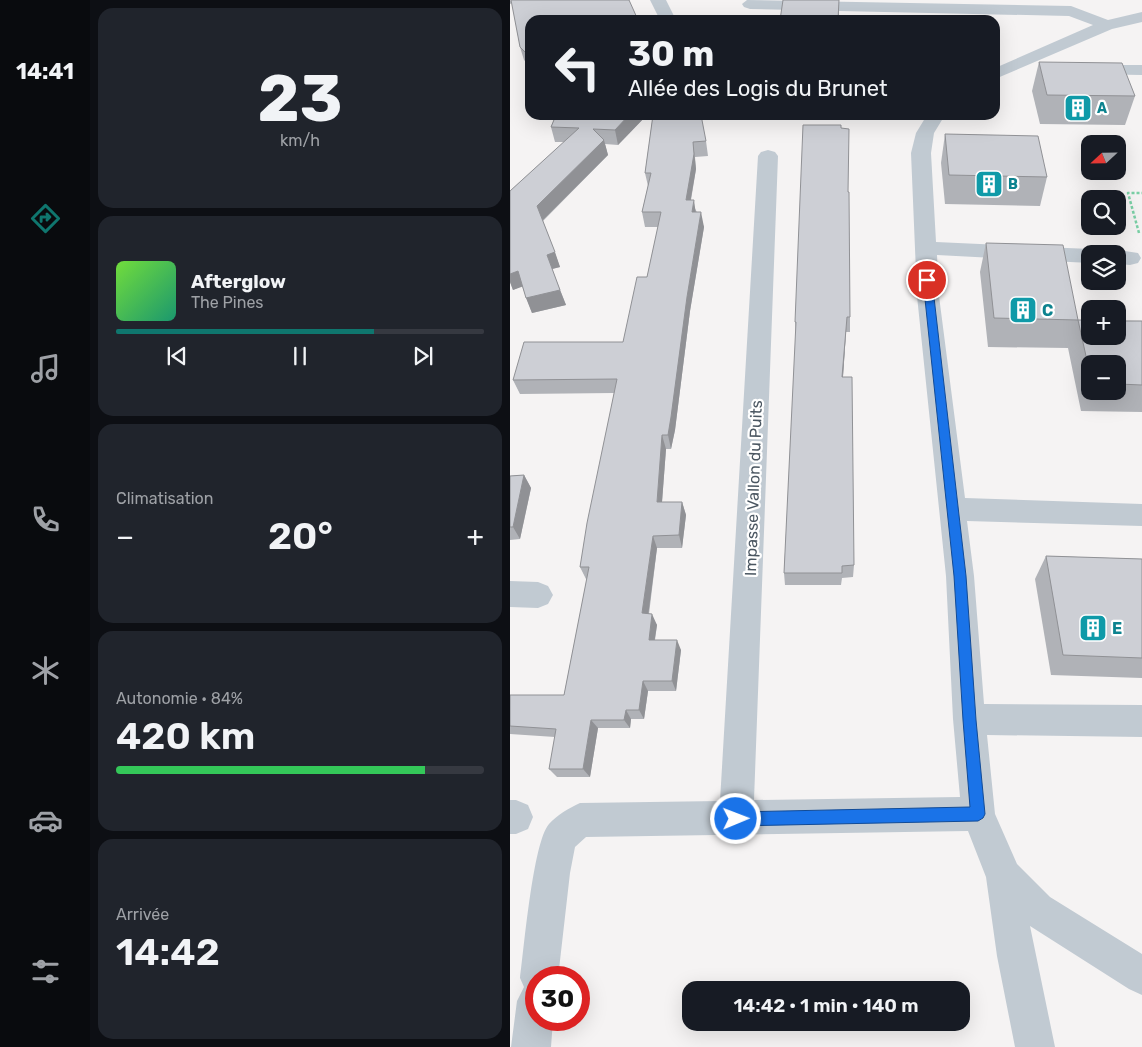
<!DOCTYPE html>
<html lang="fr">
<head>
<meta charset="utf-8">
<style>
	body { margin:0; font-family:Rubik,sans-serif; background:#20242c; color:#f1f3f6; height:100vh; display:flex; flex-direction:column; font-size:19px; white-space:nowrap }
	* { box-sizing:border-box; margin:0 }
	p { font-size:16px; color:#9ea1a6 }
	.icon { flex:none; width:28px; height:28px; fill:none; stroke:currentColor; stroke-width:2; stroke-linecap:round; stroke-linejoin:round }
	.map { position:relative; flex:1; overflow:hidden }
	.sheet { display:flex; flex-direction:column; gap:8px; padding:8px; background:#0d0f14; width:420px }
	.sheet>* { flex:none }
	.hud { position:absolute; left:15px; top:15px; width:475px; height:105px; border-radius:15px; box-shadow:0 5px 20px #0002; background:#171b24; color:#f1f3f6; overflow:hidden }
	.needle { width:32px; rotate:248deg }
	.buttons { position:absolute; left:571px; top:135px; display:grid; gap:10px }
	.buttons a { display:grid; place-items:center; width:45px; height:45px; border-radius:10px; background:#171b24; box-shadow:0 5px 20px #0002; font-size:25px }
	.speed { position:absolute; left:15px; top:966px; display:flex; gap:10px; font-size:25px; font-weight:700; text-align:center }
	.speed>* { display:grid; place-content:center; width:65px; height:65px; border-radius:50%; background:#171b24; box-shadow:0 5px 20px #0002; line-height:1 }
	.speed .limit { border:8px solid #d22; background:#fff; color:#111 }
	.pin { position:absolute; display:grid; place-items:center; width:42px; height:42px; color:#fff; margin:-21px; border:2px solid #fff; border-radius:50%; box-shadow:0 1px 5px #0007 }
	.me { position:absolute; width:55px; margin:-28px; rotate:89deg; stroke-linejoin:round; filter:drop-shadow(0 0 4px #0008) }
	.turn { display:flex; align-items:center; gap:18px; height:105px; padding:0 20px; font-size:22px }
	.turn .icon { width:65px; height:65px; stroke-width:2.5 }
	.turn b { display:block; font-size:35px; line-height:42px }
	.big { font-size:38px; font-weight:600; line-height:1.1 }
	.sheet .tile { flex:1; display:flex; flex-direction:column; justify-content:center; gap:8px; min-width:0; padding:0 18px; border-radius:15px; background:#20242c }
	.sheet .dial { align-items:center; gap:0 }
	.dial b { font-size:65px; line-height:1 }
	.song { display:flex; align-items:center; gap:15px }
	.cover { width:60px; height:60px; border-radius:8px; background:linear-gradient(135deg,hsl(100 70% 55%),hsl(160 70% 35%)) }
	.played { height:5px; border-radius:2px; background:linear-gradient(90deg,#0f766e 70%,#363941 70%) }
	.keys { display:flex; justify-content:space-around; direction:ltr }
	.heat { display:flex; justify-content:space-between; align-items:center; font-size:28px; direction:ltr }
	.charge { height:8px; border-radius:4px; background:linear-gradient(90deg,#34c759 84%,#363941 0) }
	.trip { position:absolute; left:172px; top:981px; width:288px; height:50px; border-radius:15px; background:#171b24; box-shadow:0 5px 20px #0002; font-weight:600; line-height:50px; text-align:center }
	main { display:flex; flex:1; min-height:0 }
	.dock { display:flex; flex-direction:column; width:90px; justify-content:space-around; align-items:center; background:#090b0e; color:#9ea1a6 }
	.dock .icon { width:35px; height:35px }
	.dock .active { color:#0f766e }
	.dock b { font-size:22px; color:#f1f3f6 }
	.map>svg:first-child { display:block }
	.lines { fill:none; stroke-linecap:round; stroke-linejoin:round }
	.path { stroke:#7ad0a6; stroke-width:2.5; stroke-dasharray:3 2; stroke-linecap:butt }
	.minor { fill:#c1cad2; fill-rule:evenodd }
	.wall { fill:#b0b2b7; fill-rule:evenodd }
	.shaded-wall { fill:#909195 }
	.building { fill:#cdcfd5; stroke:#909195 }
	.route { fill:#1a73e8; stroke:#114b97 }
	.labels { text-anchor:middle; stroke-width:4.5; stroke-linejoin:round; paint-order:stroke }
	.far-culture-label { font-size:14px; font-weight:bold; fill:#0d838f; stroke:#fff; text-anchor:start }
	.culture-label { font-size:16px; font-weight:bold; fill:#0d838f; stroke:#fff; text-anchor:start }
	.street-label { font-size:16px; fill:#4a5661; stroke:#fff }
</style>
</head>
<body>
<main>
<nav class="dock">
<b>14:41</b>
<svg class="icon active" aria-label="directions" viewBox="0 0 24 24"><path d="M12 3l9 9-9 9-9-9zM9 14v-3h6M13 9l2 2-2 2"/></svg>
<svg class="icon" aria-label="music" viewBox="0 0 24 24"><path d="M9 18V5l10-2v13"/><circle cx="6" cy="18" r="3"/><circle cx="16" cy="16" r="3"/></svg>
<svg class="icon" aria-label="phone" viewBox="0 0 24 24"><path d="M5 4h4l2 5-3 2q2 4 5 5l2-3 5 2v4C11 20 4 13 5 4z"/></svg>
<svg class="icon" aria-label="climate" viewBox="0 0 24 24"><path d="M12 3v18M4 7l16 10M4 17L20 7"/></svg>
<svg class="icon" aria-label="car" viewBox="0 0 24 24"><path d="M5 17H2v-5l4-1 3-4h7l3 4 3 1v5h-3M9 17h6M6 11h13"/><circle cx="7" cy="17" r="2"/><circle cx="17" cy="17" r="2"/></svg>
<svg class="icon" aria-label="filters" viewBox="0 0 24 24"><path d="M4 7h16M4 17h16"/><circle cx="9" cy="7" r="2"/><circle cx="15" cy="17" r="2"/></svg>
</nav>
<section class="sheet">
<div class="tile dial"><b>23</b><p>km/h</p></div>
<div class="tile">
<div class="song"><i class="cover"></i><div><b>Afterglow</b><p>The Pines</p></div></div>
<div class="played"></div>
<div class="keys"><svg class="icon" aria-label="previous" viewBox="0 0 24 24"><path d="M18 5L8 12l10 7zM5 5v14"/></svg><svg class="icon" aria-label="pause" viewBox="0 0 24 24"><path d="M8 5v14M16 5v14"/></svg><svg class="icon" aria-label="next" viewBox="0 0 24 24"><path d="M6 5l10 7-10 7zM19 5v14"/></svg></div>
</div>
<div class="tile"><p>Climatisation</p>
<div class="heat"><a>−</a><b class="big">20°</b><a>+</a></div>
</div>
<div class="tile"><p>Autonomie · 84%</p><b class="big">420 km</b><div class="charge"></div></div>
<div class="tile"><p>Arrivée</p><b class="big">14:42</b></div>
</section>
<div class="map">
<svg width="632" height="1047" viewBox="0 0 632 1047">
	<rect width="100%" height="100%" fill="#f5f3f3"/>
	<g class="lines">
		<!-- path -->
		<polyline class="path" points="629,233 618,193 632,193"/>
		<!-- minor -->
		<g class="minor">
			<polygon points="140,0 156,0 166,20 150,20"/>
			<polygon points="237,0 561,6 598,20 632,12 632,22 602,29 485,79 485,68 583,25 559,16 240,9 234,7 232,4"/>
			<polygon points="579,65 632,65 632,75 573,74 570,70 573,66"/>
			<path d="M417 115H435L424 133 421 153 426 242 580 249 588 251 589 254H580V263L427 255 429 296 455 498 632 504V526L457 521 464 576 474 704 632 705V737L477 735 485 814 507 864 540 897 632 954V995L619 989 520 926 545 1047H505L487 956 476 877 458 831 76 837 65 847 60 873 48 978H26V1020H43L41 1047H1L7 1001 14 987 10 978C14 949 23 842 39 824 47 815 59 808 70 803L210 801 248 156 251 152 258 150 265 152 268 156 244 800 450 797 443 719 436 576 407 296 401 153 406 133Z"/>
			<polygon points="608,250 628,253 631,258 628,263 620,265 608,264 608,254 599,254"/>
			<polygon points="0,581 28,582 38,586 43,595 38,604 28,608 0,607"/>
			<polygon points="0,800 6,800 18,805 23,817 18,829 6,834 0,834"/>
		</g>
	</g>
	<!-- wall -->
	<g class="wall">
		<polygon points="0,0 20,20 20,66 14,60 10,47 2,3 0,4"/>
		<polygon points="529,62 625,96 615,125 530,124 522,91"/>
		<polygon points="46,115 137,115 108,145 95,144 98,155 33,221 50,267 42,269 56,305 22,313 12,286 3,290 0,282 0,191 54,142 45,142 41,127"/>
		<polygon points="143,115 196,141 198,156 185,157 186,169 181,200 194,227 180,311 165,430 161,449 156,449 152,502 172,502 176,515 172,548 147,548 139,614 147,625 145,640 171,650 166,691 138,691 134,719 121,719 120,728 88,728 80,777 47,777 39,769 45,737 0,734 0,695 54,695 77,579 76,579 70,567 104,393 10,394 3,380 113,342 137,277 148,227 135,227 132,212 138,186 135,173"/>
		<polygon points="435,134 537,177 530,206 435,204 431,163"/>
		<polygon points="338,192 340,317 340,332 336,332 333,377 344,565 343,577 332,578 331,585 275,585 274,573 286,336 285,322"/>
		<path d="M476 243 568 320 632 321V412L571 411 558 348 478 347 470 272ZM580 364H608V391H580Z"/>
		<polygon points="14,475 21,488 10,539 0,540 0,476"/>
		<polygon points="536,556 632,559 632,678 541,675 525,579"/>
	</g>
	<!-- shaded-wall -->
	<g class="shaded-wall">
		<polygon points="329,0 329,20 328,20"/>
		<polygon points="119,115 137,115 108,145 105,130"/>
		<polygon points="94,140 98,155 32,221 27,206"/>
		<polygon points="183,142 186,169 178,215 176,200"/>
		<polygon points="184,200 186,215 182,212"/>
		<polygon points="191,212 194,227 180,311 165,430 161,449 158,435 177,297"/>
		<polygon points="45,252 50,267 42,269 37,255"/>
		<polygon points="8,271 14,286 3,290 0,282 0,274"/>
		<polygon points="50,290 56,305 22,313 16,298"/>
		<polygon points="337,317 336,332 332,391 332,377"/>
		<polygon points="152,435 156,449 151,515 147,502"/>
		<polygon points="14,475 21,488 10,539 3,527"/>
		<polygon points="172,502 176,515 172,548 169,535"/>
		<polygon points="143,536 147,548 137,624 132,613"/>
		<polygon points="142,614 147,625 143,650 139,640"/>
		<polygon points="167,640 171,650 166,691 162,681"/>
		<polygon points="133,681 138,691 134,719 129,710"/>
		<polygon points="116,710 121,719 120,728 114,720"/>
		<polygon points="81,720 88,728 80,777 73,769"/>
	</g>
	<!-- building -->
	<g class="building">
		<polygon points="1,0 119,0 128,20 20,20 20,57 10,47"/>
		<polygon points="273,0 329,0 328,20 270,20"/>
		<polygon points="529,62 612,63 625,96 537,95"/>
		<polygon points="46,115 119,115 105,130 83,129 94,140 27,206 45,252 37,255 50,290 16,298 8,271 0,274 0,191 69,128 41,127"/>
		<polygon points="143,115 191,115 196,141 183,142 184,154 176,200 184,200 182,212 191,212 177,297 161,417 158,435 152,435 147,502 172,502 169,535 143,536 132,613 142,614 139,640 167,640 162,681 133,681 129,710 116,710 114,720 81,720 73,769 39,769 46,729 0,726 0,695 54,695 79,567 70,567 77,523 107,379 3,380 14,342 113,342 127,277 137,277 151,212 132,212 141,173 135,173"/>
		<polygon points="293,125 331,125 331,128 339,129 338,192 339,192 340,317 337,317 332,377 342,377 344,565 332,566 332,573 274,573 286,322 285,322"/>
		<polygon points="435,134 528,136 537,177 439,175"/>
		<polygon points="476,243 553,245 568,320 484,318"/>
		<polygon points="568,320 580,320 580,336 608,336 608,321 632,321 632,385 608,384 608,364 580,364 580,374"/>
		<polygon points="14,475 3,527 0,527 0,476"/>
		<polygon points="536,556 632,559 632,658 553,655"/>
	</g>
	<!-- route -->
	<polygon class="route" points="417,277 422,280 456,576 466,720 475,814 473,818 468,821 226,826 221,824 219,819 221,814 226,812 460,807 453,720 444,576 413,280"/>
	<!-- icons -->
	<defs>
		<symbol id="building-square" viewBox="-11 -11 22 22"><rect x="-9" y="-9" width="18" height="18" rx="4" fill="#0f9aa8" stroke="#fff"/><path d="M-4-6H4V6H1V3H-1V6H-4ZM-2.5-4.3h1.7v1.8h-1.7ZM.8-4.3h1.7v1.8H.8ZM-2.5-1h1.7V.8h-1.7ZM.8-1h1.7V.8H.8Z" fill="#fff"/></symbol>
	</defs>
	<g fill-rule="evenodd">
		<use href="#building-square" x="552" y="92" width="32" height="32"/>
		<use href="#building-square" x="463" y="168" width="32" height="32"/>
		<use href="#building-square" x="497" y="294" width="32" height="32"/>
		<use href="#building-square" x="567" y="612" width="32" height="32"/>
	</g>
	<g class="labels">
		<!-- far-culture labels -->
		<g class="far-culture-label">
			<text x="587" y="113">A</text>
			<text x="498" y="189">B</text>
		</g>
		<!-- culture labels -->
		<g class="culture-label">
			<text x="532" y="316">C</text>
			<text x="602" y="634">E</text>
		</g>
		<!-- street labels -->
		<g class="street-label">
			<text transform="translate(243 488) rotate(-88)" y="6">Impasse Vallon du Puits</text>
		</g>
	</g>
</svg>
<div class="buttons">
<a><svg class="needle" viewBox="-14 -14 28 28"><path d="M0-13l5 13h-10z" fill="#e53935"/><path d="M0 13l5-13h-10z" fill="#9ea1a6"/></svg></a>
<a><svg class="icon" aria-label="search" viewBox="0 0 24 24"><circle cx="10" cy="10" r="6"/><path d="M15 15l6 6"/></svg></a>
<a><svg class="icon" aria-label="layers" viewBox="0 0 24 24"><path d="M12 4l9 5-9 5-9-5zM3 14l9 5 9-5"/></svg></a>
<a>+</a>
<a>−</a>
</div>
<div class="speed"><div class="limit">30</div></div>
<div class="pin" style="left:417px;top:280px;background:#d93025"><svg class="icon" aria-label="arrive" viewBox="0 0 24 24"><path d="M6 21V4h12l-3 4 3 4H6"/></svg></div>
<svg class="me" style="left:226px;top:819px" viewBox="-20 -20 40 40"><circle r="17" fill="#1a73e8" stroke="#fff" stroke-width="3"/><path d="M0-11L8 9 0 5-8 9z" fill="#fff"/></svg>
<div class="trip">14:42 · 1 min · 140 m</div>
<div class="hud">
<div class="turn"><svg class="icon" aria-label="left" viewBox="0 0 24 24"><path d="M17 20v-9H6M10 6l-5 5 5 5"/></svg><div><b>30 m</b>Allée des Logis du Brunet</div></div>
</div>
</div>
</main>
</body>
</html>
